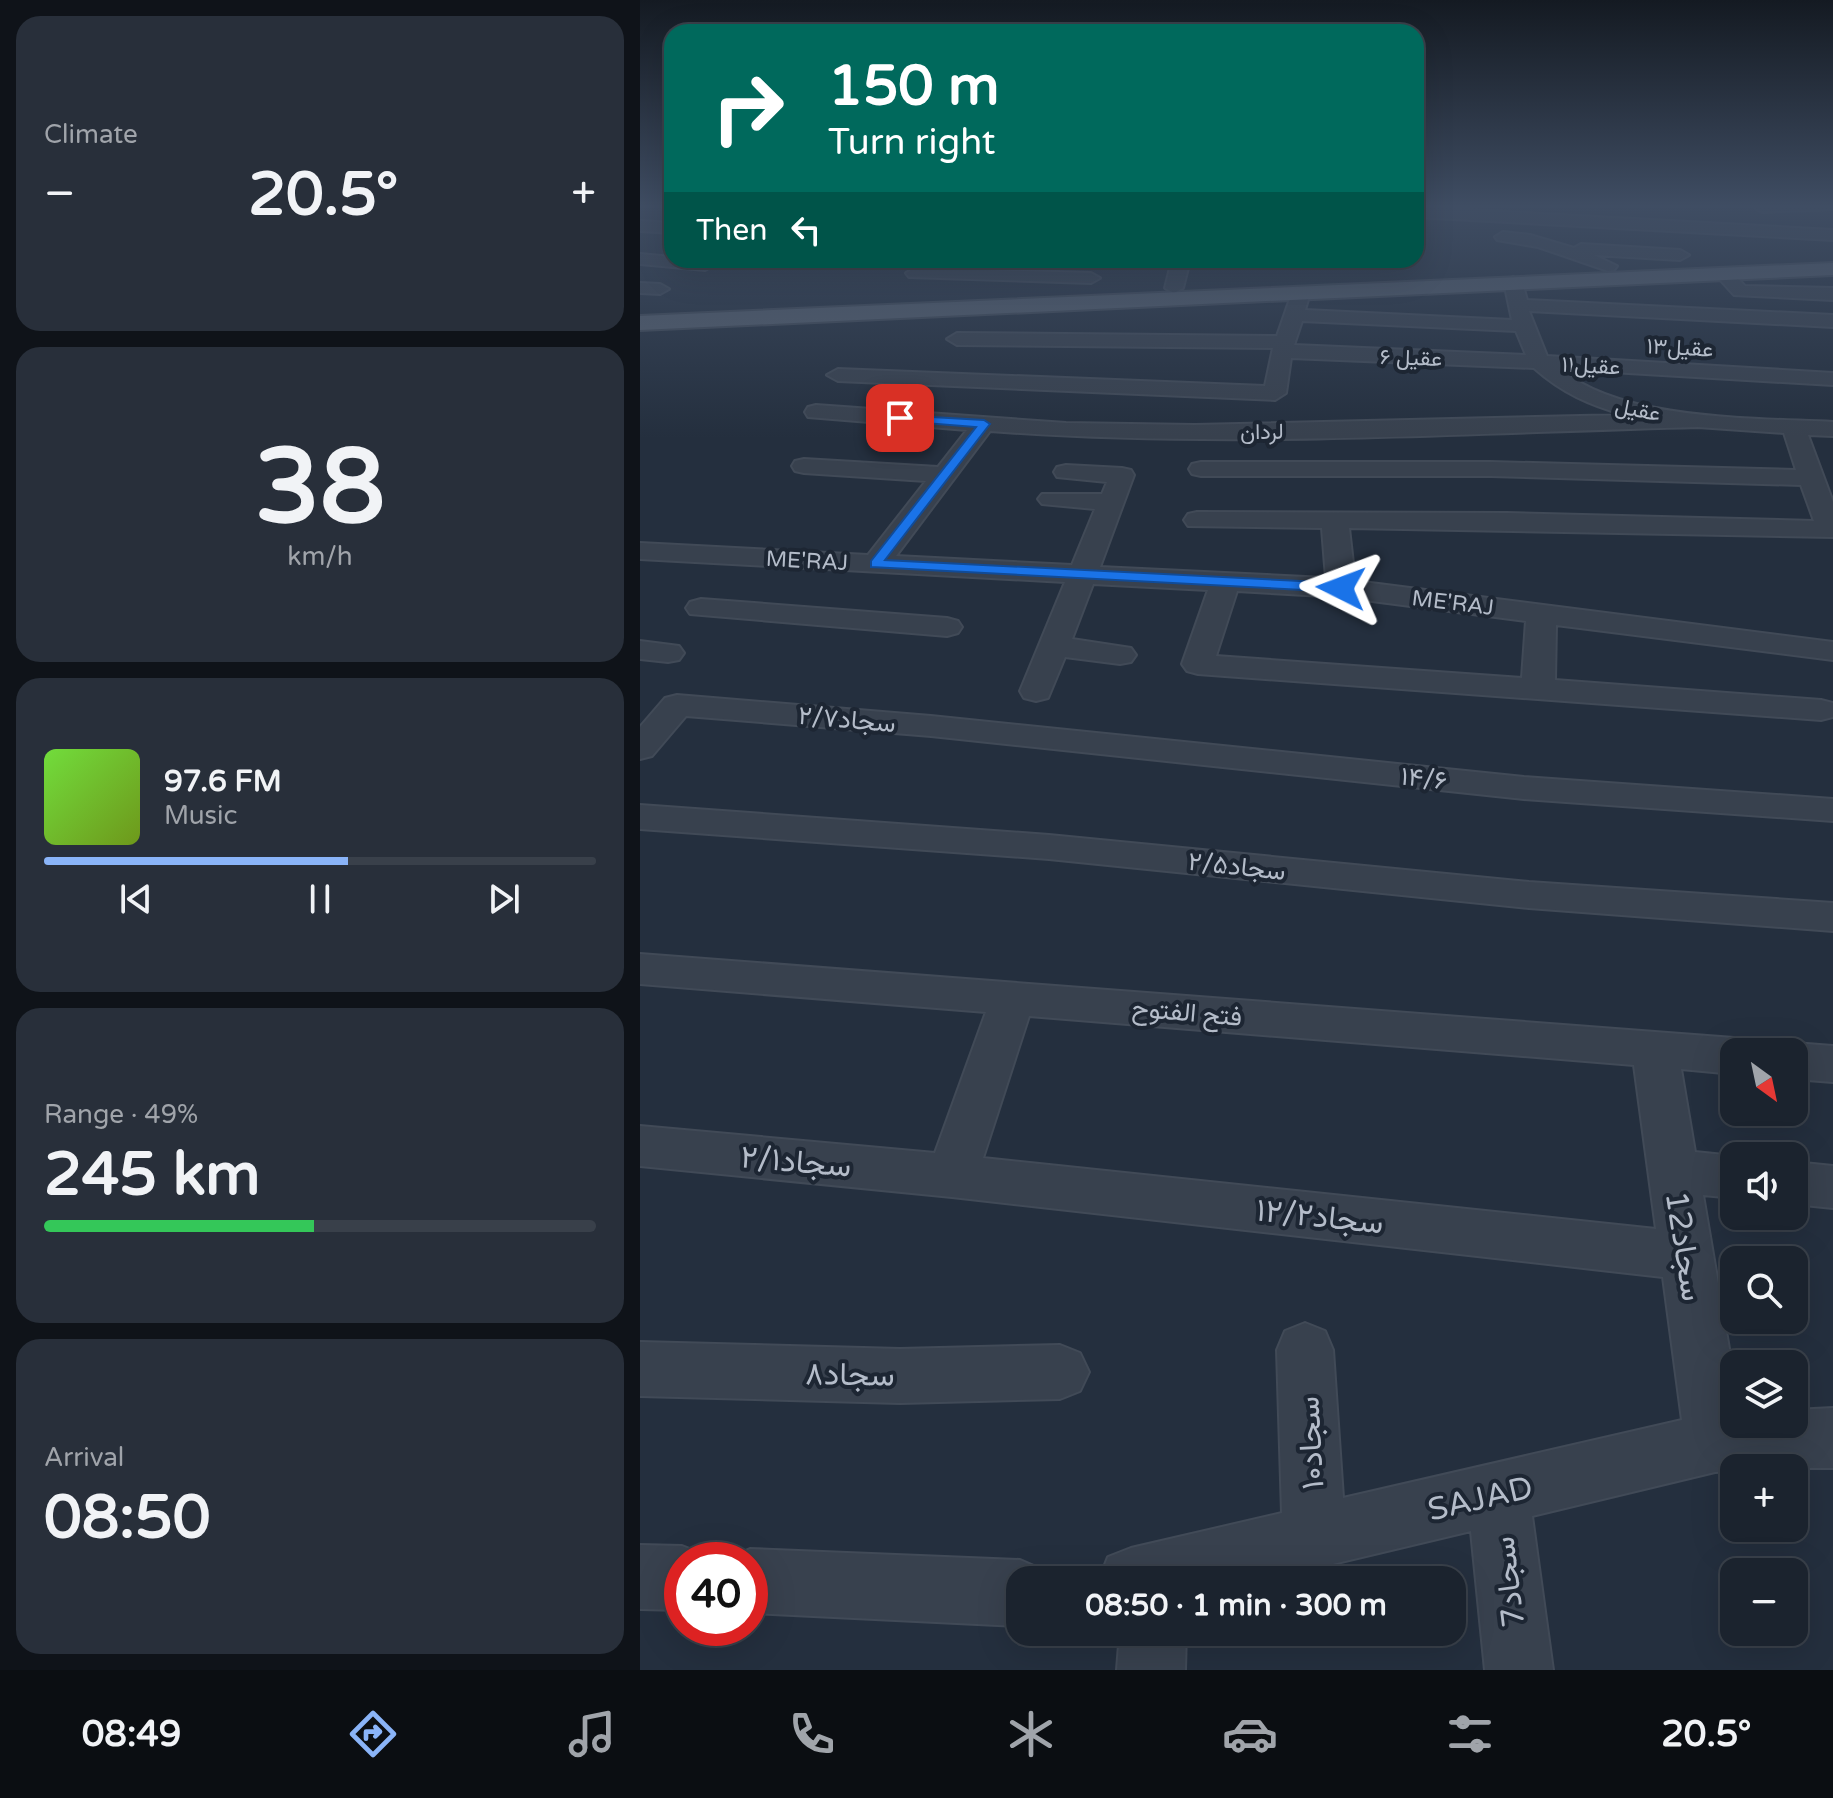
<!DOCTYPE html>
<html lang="en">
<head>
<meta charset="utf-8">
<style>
	body { margin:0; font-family:"Varela Round",Vazirmatn,sans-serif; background:#282f3a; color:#f1f3f6; height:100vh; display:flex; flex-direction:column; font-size:30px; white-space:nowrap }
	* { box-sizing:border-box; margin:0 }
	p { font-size:26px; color:#a0a4aa }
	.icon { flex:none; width:44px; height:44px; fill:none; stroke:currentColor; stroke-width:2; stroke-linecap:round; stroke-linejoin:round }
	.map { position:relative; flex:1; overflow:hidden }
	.side { display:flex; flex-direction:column; gap:16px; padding:16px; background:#0f1319; width:640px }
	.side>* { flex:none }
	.top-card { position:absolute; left:24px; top:24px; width:760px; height:244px; border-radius:24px; box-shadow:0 8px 32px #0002,0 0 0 2px #39404a; background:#00695c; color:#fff; overflow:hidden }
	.needle { width:52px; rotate:147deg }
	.controls { position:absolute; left:1080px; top:1038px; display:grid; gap:16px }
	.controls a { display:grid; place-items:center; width:88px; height:88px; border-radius:16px; background:#1b232e; box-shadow:0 8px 32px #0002,0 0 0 2px #39404a; font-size:40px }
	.speed { position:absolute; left:24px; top:1542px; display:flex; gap:16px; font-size:40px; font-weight:700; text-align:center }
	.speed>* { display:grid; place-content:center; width:104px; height:104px; border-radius:50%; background:#1b232e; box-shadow:0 8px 32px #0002,0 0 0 2px #39404a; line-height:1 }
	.speed .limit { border:12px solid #d22; background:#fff; color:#111 }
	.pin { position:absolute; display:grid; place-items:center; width:68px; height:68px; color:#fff; margin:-34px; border-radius:16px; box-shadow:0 4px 12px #0006 }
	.me { position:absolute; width:88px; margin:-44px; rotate:273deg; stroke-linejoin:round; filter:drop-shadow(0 0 6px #0008) }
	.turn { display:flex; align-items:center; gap:28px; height:168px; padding:0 32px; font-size:36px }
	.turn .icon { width:104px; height:104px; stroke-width:2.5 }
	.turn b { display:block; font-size:56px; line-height:68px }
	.then { display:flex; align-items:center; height:76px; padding:0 32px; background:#0003; gap:16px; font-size:30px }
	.big { font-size:60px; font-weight:700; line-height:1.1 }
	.side .tile { flex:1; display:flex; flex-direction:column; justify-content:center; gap:12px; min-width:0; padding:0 28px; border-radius:24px; background:#282f3a }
	.side .dial { align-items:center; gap:0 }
	.dial b { font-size:104px; line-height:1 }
	.song { display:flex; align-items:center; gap:24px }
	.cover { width:96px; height:96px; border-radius:12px; background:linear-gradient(135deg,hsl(100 70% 55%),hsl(80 70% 35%)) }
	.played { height:8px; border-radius:4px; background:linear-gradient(90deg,#8ab4f8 55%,#39404a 55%) }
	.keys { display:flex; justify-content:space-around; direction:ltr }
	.heat { display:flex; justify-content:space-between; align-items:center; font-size:44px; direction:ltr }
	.charge { height:12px; border-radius:6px; background:linear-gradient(90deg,#34c759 49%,#39404a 0) }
	.trip { position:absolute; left:366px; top:1566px; width:460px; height:80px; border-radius:24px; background:#1b232e; box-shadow:0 8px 32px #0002,0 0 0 2px #39404a; font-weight:700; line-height:80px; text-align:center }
	.tabs { display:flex; height:128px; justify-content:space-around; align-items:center; background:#0b0e12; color:#a0a4aa }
	.tabs .icon { width:56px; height:56px }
	.tabs .on { color:#8ab4f8 }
	.tabs b { font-size:36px; color:#f1f3f6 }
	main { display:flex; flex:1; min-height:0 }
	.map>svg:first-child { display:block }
	.green { fill:#263c3f }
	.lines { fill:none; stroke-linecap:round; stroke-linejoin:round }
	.minor-casing { stroke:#414a57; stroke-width:4 }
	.major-casing { stroke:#414a57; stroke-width:4 }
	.minor { fill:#38414e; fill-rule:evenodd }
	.major { fill:#56606e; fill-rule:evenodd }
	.route { fill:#1a73e8; stroke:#114b97; stroke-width:2 }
	.labels { text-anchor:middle; stroke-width:8; stroke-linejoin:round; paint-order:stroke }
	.far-street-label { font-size:22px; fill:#b4bcc9; stroke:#1d2633 }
	.street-label { font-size:26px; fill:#b4bcc9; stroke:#1d2633 }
	.near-street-label { font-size:32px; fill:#b4bcc9; stroke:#1d2633 }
</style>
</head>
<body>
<main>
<section class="side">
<div class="tile"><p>Climate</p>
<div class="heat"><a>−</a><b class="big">20.5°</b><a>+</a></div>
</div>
<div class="tile dial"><b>38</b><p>km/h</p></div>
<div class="tile">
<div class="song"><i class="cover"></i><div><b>97.6 FM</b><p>Music</p></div></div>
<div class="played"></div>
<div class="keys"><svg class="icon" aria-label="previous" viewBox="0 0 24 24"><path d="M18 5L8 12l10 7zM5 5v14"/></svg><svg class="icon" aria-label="pause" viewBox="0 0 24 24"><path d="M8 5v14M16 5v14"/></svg><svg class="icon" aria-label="next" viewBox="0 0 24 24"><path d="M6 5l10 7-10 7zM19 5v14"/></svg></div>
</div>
<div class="tile"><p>Range · 49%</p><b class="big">245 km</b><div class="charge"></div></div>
<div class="tile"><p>Arrival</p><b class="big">08:50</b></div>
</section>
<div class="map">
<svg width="1193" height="1670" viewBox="0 0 1193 1670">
	<rect width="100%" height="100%" fill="#242f3e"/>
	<!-- green -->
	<polygon class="green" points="1193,263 1193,266 0,319 0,315"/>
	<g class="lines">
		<defs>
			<g id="minor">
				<polygon points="1117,204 1192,204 1193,209 1122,212 1114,207"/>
				<polygon points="776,207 1193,230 1193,240 776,217"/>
				<polygon points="0,221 32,223 32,233 0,231"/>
				<polygon points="863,232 890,235 934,248 941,244 1040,250 1049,255 1040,260 954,255 977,266 974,270 968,271 898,247 857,240 855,237"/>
				<polygon points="0,254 32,257 32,260 66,260 74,265 65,270 0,264"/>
				<polygon points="532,260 550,260 543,288 534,293 525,288"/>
				<polygon points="645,260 751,260 753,262 744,267 654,265"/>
				<polygon points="275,268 451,273 460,278 451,283 269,277 266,273"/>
				<polygon points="1083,268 1089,269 1105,286 1193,288 1193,300 1094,295 1074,273"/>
				<path d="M873 277 882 282 887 300 1193 315V327L889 311 907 356 1193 373V385L921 369C981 421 1116 418 1193 422V436L1168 435 1193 502V537L709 528 715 581 1193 642V660L916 625 915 680 1181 700 1193 703V717L1181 720 558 674 547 671 542 664 568 590 453 584 432 639 491 648 496 655 491 662 480 664 425 657 408 698 396 701 384 698 380 691 425 582 0 559V543L228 555 286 481 164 473 155 471 152 466 155 461 164 459 298 467 327 430 168 417 165 412 168 407 176 405 426 423 555 425 985 415C950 405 922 393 894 368L651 358 646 393 635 400 198 381 187 375 198 369 625 386 633 348 317 345 307 339 317 333 637 336 652 293 661 287 670 293 665 310 872 320 864 282ZM662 321 876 331 886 355 654 345ZM1058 427 1144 433 1156 470 851 462H561L552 464 549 469 552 474 561 476H851L1161 485 1174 521 867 513 557 512 548 514 544 520 548 526 682 528 686 578 460 567 494 475 491 470 482 468 426 465 417 467 414 472 417 477 467 482 462 494H402L398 499 402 504 455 509 432 565 256 556 350 431C585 449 822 433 1058 427ZM597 591 701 597 886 621 882 678 576 656Z"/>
				<polygon points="0,283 20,284 29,289 20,294 0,293"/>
				<polygon points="61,599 307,618 318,621 322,627 318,633 307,636 50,614 46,608 50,602"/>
				<polygon points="0,641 39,646 44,653 39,660 28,662 0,659"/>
				<polygon points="37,695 291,716 884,777 1193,799 1193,821 884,799 291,736 46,716 12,756 0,759 0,727 25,698"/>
				<polygon points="0,805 409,835 889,882 1193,903 1193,931 889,908 409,859 0,829"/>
				<path d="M0 954 1015 1032 1094 1038 1110 1044 1115 1052H1094V1074L1041 1069 1055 1152 1094 1156V1198L1063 1195 1094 1378V1424H1154V1410L1193 1408V1468H1094V1471L1075 1472 892 1516 913 1670H845L831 1531 626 1580H459L468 1557 491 1548 642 1513 637 1350 645 1331 665 1323 685 1331 693 1350 703 1498 1042 1420 1023 1277 312 1197 0 1166V1126L295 1153 346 1012 0 984ZM389 1016 994 1065 1016 1229 343 1158Z"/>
				<polygon points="1154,1043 1193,1046 1193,1082 1154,1079 1154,1052 1136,1052"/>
				<polygon points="1154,1162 1193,1166 1193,1208 1154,1204"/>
				<polygon points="0,1342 260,1349 420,1345 440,1353 449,1372 440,1391 420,1399 260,1403 0,1396"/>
				<polygon points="0,1545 42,1546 65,1555 67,1560 42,1560 42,1610 0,1609"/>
				<polygon points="110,1549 380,1560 403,1570 407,1580 380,1580 380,1626 110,1613 110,1560 86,1560"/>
				<polygon points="480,1632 546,1632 545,1670 477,1670"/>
			</g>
			<polygon id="major" points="1193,263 1193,275 0,330 0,316"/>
		</defs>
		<!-- minor casing -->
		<use href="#minor" class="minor-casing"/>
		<!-- major casing -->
		<use href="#major" class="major-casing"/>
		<!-- minor -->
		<use href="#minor" class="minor"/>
		<!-- major -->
		<use href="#major" class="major"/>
	</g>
	<!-- sky -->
	<linearGradient id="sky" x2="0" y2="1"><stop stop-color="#141a22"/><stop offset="0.47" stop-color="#3f4d63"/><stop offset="1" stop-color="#3f4d63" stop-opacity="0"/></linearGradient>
	<rect width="1193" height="438" fill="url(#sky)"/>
	<!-- route -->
	<polygon class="route" points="256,415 344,420 350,424 245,560 701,583 708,588 701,592 231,567 231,561 336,427 260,421 255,418"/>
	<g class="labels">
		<!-- far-street labels -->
		<g class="far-street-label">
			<text transform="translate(1040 347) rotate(3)" y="8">عقیل۱۳</text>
			<text transform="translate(771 357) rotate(2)" y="8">عقیل ۶</text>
			<text transform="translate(951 365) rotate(3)" y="8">عقیل۱۱</text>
			<text transform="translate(998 409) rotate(11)" y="8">عقیل</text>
			<text transform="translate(622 431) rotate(-1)" y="8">لردان</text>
			<text transform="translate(167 560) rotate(3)" y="8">ME'RAJ</text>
			<text transform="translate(813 602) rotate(7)" y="8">ME'RAJ</text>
		</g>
		<!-- street labels -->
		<g class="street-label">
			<text transform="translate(207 719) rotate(5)" y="9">سجاد۲/۷</text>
			<text transform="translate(784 778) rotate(6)" y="9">۱۴/۶</text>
			<text transform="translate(597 866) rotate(6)" y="9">۲/۵سجاد</text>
			<text transform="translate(547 1012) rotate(5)" y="9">فتح الفتوح</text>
		</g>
		<!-- near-street labels -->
		<g class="near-street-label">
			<text transform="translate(156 1161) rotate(5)" y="11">۲/۱سجاد</text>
			<text transform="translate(680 1216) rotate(6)" y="11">۱۲/۲سجاد</text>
			<text transform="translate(1045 1246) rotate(81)" y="11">12سجاد</text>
			<text transform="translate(210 1374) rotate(1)" y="11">۸سجاد</text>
			<text transform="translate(670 1443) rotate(-93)" y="11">۱۰سجاد</text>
			<text transform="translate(840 1498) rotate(-13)" y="11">SAJAD</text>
			<text transform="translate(868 1582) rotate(-97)" y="11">7سجاد</text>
		</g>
	</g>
</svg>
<div class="controls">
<a><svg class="needle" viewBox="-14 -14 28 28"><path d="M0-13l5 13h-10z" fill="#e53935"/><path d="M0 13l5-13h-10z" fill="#a0a4aa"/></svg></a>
<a><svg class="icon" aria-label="sound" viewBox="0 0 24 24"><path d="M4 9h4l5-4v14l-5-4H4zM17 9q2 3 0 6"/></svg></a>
<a><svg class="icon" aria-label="search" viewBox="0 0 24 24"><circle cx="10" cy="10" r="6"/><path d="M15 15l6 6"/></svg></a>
<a><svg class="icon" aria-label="layers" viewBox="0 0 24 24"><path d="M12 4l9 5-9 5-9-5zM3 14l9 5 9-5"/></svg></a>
<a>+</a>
<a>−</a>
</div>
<div class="speed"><div class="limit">40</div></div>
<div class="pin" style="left:260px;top:418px;background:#d93025"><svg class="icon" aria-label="arrive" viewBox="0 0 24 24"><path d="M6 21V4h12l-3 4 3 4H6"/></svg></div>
<svg class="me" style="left:701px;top:588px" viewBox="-20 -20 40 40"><path d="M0-17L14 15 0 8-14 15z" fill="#1a73e8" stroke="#fff" stroke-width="4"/></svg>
<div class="trip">08:50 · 1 min · 300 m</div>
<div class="top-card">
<div class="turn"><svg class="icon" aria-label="right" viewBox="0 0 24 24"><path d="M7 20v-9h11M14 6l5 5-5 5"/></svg><div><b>150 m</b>Turn right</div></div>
<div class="then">Then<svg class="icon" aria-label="left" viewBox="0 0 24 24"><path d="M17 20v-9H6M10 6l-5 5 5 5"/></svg></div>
</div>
</div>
</main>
<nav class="tabs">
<b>08:49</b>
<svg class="icon on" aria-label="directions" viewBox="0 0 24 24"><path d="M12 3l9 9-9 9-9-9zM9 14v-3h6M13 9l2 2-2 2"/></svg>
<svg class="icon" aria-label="music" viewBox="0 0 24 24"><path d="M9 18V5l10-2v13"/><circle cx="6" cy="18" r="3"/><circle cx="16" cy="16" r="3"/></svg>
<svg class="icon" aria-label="phone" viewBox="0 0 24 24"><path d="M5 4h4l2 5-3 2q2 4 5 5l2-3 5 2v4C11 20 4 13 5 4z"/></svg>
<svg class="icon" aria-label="climate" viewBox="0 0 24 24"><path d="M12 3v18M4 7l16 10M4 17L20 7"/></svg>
<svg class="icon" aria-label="car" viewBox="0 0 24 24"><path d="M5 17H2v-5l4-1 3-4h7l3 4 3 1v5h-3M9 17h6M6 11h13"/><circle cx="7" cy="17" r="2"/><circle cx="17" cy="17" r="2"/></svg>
<svg class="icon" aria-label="filters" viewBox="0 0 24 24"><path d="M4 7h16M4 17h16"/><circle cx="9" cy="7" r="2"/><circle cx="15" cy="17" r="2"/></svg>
<b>20.5°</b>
</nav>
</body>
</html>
